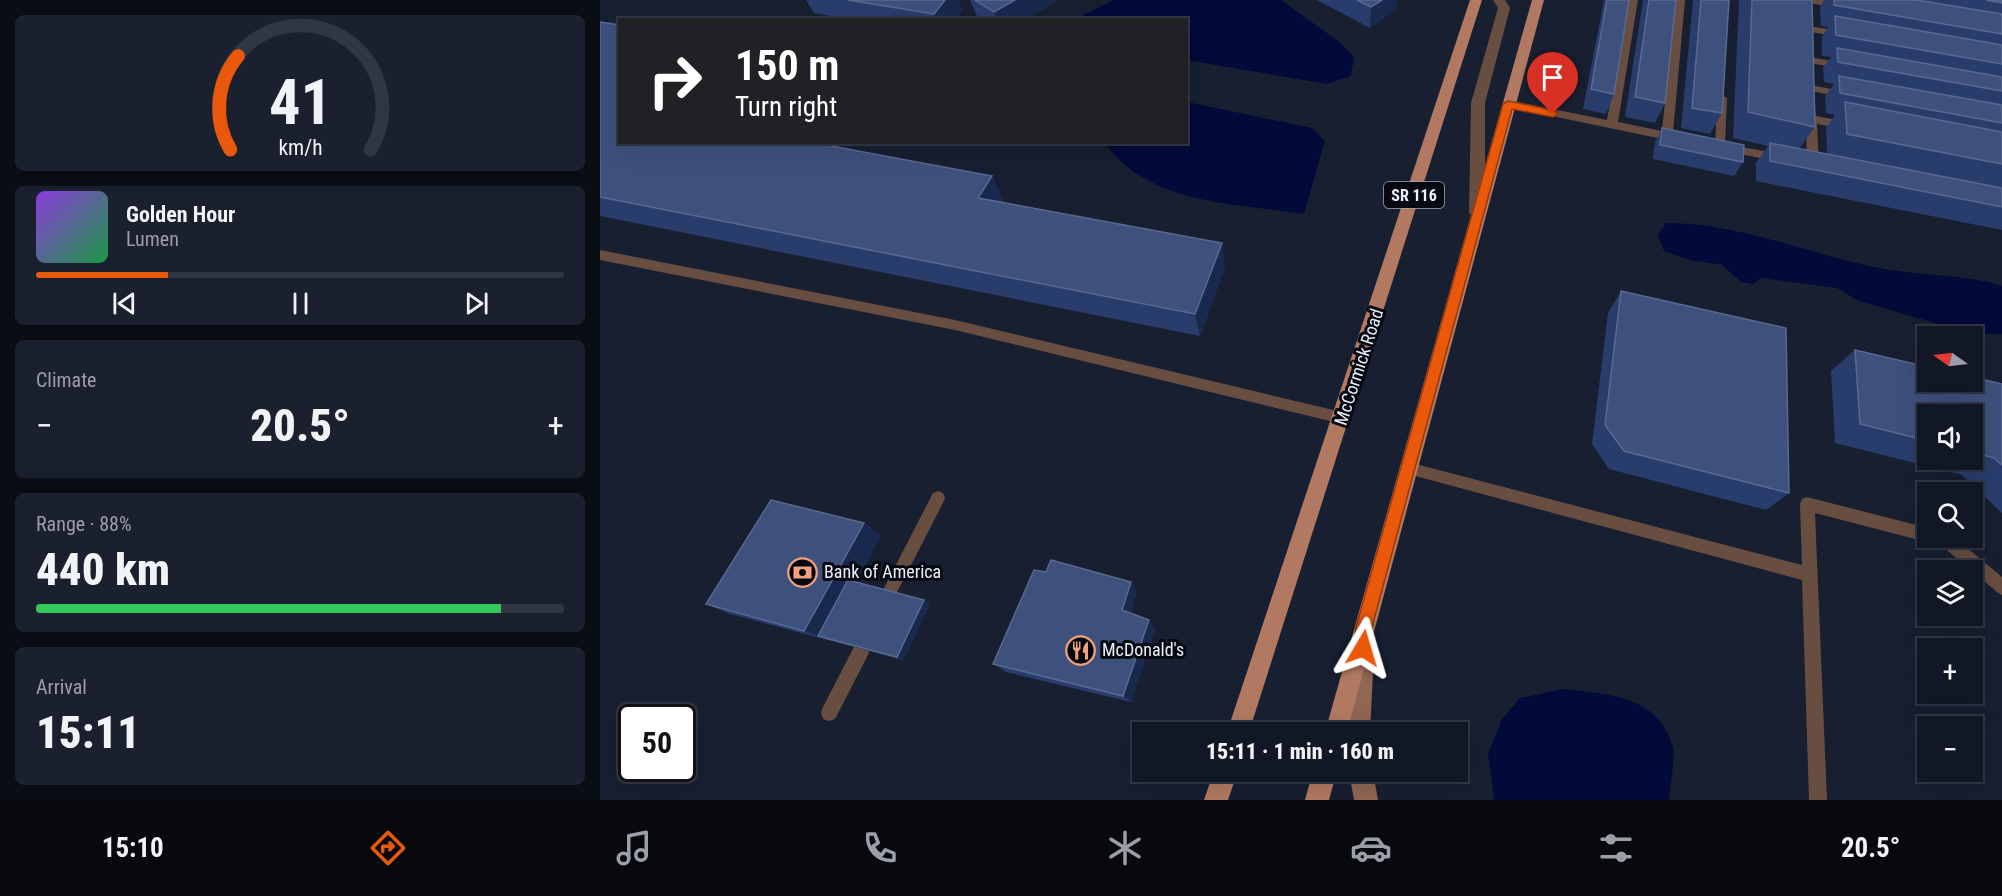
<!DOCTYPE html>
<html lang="en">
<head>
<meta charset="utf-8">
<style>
	body { margin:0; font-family:"Roboto Condensed",sans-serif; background:#1a202d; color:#f1f3f6; height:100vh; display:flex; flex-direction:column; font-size:22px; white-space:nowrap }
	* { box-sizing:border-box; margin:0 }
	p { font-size:20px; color:#9c9fa7 }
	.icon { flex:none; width:33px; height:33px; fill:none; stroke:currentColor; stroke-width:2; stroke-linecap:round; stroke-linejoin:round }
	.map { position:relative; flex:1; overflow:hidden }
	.panel { display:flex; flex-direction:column; gap:15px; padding:15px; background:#090d14; width:600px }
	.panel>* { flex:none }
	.hud { position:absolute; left:18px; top:18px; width:570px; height:126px; border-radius:0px; box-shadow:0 6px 24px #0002,0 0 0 2px #303642; background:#202124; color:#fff; overflow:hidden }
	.needle { width:39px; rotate:284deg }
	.fabs { position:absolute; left:1317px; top:326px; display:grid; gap:12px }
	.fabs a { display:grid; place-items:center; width:66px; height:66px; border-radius:0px; background:#111725; box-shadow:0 6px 24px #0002,0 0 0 2px #303642; font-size:30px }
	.speed { position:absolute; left:18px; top:704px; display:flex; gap:12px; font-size:30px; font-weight:700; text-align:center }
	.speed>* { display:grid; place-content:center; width:78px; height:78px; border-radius:50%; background:#111725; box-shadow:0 6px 24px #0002,0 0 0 2px #303642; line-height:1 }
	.speed .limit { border:3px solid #111; border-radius:9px; background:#fff; color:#111 }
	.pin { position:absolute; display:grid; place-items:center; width:51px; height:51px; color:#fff; margin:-62px -26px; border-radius:50% 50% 50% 0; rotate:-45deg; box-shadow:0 0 6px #0007 }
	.pin .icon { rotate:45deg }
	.me { position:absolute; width:66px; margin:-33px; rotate:7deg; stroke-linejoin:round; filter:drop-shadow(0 0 4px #0008) }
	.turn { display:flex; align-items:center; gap:21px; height:126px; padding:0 18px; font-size:27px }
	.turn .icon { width:78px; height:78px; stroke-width:2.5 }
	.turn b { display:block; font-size:42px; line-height:51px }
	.big { font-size:45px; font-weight:800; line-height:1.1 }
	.panel .card { flex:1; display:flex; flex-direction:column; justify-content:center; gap:9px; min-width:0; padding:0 21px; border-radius:9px; background:#1a202d }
	.panel .dial { align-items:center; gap:0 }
	.dial svg { height:156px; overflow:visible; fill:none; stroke:#303642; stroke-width:7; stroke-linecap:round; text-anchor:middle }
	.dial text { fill:#f1f3f6; stroke:none }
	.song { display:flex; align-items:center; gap:18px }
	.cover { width:72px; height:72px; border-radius:9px; background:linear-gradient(135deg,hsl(270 70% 55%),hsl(140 70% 35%)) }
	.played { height:6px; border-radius:3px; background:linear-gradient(90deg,#ea580c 25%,#303642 25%) }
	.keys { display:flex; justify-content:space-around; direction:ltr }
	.heat { display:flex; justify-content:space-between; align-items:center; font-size:33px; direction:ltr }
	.charge { height:9px; border-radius:4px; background:linear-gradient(90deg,#34c759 88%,#303642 0) }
	.trip { position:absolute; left:532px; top:722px; width:336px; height:60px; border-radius:0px; background:#111725; box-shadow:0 6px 24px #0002,0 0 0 2px #303642; font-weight:800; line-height:60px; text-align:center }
	.tab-bar { display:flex; height:96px; justify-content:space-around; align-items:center; background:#07090f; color:#9c9fa7 }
	.tab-bar .icon { width:42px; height:42px }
	.tab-bar .selected { color:#ea580c }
	.tab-bar b { font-size:27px; color:#f1f3f6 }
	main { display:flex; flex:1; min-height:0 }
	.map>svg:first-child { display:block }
	.water { fill:#010a39 }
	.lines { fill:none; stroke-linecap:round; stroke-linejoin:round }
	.service { fill:#684d41; fill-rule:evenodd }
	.minor { fill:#684d41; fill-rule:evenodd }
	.secondary { fill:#916653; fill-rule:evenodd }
	.primary { fill:#b17961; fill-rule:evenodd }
	.wall { fill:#293d6d; fill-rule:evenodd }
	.shaded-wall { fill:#19294e }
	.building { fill:#3e507c; stroke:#596990; stroke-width:1.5 }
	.route { fill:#ea580c; stroke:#983908; stroke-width:1.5 }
	.labels { text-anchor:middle; stroke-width:6; stroke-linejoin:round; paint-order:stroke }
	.shield { fill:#060911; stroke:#a5aab6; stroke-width:1.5 }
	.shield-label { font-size:16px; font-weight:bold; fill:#e9effc }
	.street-label { font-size:18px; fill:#e9effc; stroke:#060911 }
	.poi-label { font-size:18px; fill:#e9effc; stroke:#060911; text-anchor:start }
</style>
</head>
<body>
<main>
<section class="panel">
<div class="card dial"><svg viewBox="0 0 100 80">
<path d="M14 69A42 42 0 1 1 86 69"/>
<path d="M14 69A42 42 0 0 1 18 21" stroke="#ea580c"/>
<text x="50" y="56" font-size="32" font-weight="700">41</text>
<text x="50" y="72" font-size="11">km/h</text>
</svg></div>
<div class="card">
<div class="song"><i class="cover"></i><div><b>Golden Hour</b><p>Lumen</p></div></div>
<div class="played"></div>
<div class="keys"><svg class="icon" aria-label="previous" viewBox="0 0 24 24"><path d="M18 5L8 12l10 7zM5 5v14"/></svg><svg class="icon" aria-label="pause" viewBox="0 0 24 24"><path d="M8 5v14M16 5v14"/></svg><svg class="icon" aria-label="next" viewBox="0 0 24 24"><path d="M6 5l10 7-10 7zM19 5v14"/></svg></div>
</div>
<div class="card"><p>Climate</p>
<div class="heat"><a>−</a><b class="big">20.5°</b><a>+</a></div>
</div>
<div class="card"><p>Range · 88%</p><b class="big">440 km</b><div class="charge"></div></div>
<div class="card"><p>Arrival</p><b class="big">15:11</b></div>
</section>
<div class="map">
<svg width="1402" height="800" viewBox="0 0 1402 800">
	<rect width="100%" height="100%" fill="#171f31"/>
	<!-- water -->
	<g class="water">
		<polygon points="514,0 681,0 738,41 754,57 751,76 727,84 587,60 586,20 475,19"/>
		<path d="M587 102 712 128 725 141 704 214C635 203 549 205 505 143L586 142Z"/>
		<path d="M1066 223C1141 223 1212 256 1285 269 1324 276 1364 274 1402 286V334H1373L1259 301 1237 288 1161 278 1153 284 1141 282 1122 265 1090 260 1064 251 1058 235Z"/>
		<path d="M963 689C1006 694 1057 695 1072 744 1076 756 1070 786 1069 800H894L888 754 902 719 920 698Z"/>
	</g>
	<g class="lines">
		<!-- service -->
		<g class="service">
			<polygon points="1028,0 1038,0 1018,122 1062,131 1075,0 1085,0 1073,133 1081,135 1081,141 1077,142 904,106 904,102 908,100 1007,120"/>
			<polygon points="1203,0 1226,0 1244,5 1239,8 1208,3"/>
			<polygon points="1208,26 1241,31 1246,34 1241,37 1205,31 1205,27"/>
			<polygon points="1209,57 1243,63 1248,66 1243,69 1205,62 1204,60"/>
			<polygon points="1210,85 1247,92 1252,95 1247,98 1206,90 1206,86"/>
			<polygon points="1122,95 1127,98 1125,144 1180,154 1184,155 1184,161 1180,162 1115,149 1117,98"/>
			<polygon points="1211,109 1215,110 1216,116 1248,122 1253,126 1248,130 1217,124 1219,165 1213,169 1207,165 1206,119 1206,113"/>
			<polygon points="0,250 355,320 742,412 747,414 749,418 747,422 742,424 355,330 0,260"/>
			<polygon points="808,462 1202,565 1200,504 1202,499 1207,497 1328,528 1328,537 1354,537 1402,577 1402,595 1397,592 1342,546 1215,513 1227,800 1209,800 1202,580 808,474 803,473 801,468 803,463"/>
			<polygon points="338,491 343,493 345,498 343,503 294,598 289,601 284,598 281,593 284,588 333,493"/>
			<polygon points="262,641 268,643 270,649 268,655 235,719 229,721 223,719 221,713 223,707 256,643"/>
		</g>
		<!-- minor -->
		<polygon class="minor" points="893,0 905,0 910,8 885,103 885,213 877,219 869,213 871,103 898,8"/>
		<!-- secondary -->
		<g class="secondary">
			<polygon points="763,642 771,645 774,653 770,732 748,732 752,653 755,645"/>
			<polygon points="749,771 773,771 778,800 754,800"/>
		</g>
		<!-- primary -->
		<g class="primary">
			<polygon points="870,0 882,0 649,732 627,732"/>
			<polygon points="932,0 944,0 747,732 725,732"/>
			<polygon points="614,771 638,771 628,800 604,800"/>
			<polygon points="713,771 737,771 729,800 705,800"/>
		</g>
	</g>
	<!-- wall -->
	<g class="wall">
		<polygon points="206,0 358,0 362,10 355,20 251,20 214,13"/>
		<polygon points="370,0 458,0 425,20 381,20 377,16"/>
		<polygon points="717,0 797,0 796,9 770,28"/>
		<polygon points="1004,0 1029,0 1014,94 1006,114 983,109"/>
		<polygon points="1043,0 1076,0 1065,103 1055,123 1025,117"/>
		<polygon points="1093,0 1129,0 1122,113 1110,134 1081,128"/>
		<polygon points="1139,0 1212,0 1215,127 1199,149 1227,154 1226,128 1235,115 1226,113 1225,96 1234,84 1224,82 1223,68 1231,57 1222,56 1222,37 1228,27 1221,26 1220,7 1224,0 1402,0 1402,230 1156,181 1156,163 1168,146 1133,138"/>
		<polygon points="0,22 20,142 392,176 403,200 402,203 625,267 600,336 0,216"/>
		<polygon points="1062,128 1143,162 1134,176 1053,159 1055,142"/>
		<polygon points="1021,291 1189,493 1166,510 1009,469 992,444 1008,313"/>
		<path d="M1255 350 1402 384V513L1362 475 1235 443 1231 371ZM1328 414H1372V459H1328Z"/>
		<polygon points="264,523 281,535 256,582 330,604 303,660 130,614 106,604"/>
		<polygon points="537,592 531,613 549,620 555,629 531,702 406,672 393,664"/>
	</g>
	<!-- shaded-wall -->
	<g class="shaded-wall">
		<polygon points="345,0 358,0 362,10 355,20 337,20 334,14"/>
		<polygon points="415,0 458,0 425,20 396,20 394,12"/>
		<polygon points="782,0 797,0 796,9 770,28 771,7"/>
		<polygon points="392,176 403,200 390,222 378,198"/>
		<polygon points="622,243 625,267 600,336 595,314"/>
		<polygon points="264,523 281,535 225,638 218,636 204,631"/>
		<polygon points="531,582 537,592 529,619 522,610"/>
		<polygon points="324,600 330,604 303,660 297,657"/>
		<polygon points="549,620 555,629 531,702 523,696"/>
	</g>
	<!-- building -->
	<g class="building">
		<polygon points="248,0 345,0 334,14"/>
		<polygon points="375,0 415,0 394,12"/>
		<polygon points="757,0 782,0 771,7"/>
		<polygon points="1007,0 1029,0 1014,94 991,89"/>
		<polygon points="1049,0 1076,0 1065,103 1035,97"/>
		<polygon points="1101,0 1129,0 1122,113 1092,108"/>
		<polygon points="1152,0 1212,0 1215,127 1148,112"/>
		<polygon points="1234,0 1316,0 1402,14 1402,34 1234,5"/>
		<polygon points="1386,0 1402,0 1402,3"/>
		<polygon points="1235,16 1402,45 1402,64 1236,35"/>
		<polygon points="0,22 20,25 20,142 210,142 392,176 378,198 622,243 595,314 0,197"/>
		<polygon points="1237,48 1402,77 1402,91 1238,62"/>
		<polygon points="1239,76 1402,105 1402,123 1240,93"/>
		<polygon points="1245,102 1402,132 1402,164 1247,134"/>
		<polygon points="1062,128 1144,145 1143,162 1060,145"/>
		<polygon points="1170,143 1402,188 1402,207 1170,161"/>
		<polygon points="1021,291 1186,328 1189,493 1024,451 1005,425"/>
		<polygon points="1255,350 1328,367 1328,381 1372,381 1372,377 1402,384 1402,465 1394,458 1372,452 1372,414 1328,414 1328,441 1260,424"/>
		<polygon points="171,500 264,523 204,631 106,604"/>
		<polygon points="451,560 531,582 522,610 549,620 523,696 393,664 434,570 446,572"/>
		<polygon points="248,580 324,600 297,657 218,636"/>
	</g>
	<!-- route -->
	<polygon class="route" points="908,101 953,110 958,114 953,117 912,109 772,627 769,654 763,656 758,654 755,648 756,627 903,104"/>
	<!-- icons -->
	<defs>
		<symbol id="bank-ring" viewBox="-11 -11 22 22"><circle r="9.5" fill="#060911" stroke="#f2a17e" stroke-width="1.5"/><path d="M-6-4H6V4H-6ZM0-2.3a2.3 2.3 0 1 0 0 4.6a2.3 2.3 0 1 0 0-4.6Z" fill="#f2a17e"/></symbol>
		<symbol id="restaurant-ring" viewBox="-11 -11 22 22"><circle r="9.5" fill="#060911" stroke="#f2a17e" stroke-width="1.5"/><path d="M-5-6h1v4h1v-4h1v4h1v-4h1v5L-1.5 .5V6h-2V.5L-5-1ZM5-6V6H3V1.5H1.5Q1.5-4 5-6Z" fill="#f2a17e"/></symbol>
	</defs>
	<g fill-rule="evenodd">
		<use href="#bank-ring" x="186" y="556" width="33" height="33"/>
		<use href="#restaurant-ring" x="464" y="634" width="33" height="33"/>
	</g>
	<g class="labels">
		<!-- shield labels -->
		<rect class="shield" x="784" y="182" width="60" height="26" rx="4.5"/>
		<g class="shield-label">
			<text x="814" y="201">SR 116</text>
		</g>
		<!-- street labels -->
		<g class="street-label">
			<text transform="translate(759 367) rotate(-72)" y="6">McCormick Road</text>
		</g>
		<!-- poi labels -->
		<g class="poi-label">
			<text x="224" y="578">Bank of America</text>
			<text x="502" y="656">McDonald's</text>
		</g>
	</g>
</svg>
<div class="fabs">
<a><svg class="needle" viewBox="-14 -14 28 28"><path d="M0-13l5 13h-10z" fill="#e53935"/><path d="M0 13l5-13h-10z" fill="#9c9fa7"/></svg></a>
<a><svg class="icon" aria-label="sound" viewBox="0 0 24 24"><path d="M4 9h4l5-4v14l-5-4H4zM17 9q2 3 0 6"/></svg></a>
<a><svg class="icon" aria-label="search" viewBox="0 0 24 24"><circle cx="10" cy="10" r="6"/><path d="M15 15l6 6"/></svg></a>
<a><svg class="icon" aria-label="layers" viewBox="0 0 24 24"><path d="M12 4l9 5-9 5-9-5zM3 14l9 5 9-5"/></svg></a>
<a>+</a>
<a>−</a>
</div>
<div class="speed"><div class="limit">50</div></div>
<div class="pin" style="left:953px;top:114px;background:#d93025"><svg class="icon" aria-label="arrive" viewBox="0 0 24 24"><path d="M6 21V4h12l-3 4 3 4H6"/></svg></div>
<svg class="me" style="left:763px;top:648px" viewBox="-20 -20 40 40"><path d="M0-17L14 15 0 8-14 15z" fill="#ea580c" stroke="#fff" stroke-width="4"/></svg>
<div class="trip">15:11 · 1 min · 160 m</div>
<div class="hud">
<div class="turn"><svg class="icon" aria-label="right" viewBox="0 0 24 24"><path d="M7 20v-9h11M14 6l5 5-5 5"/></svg><div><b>150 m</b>Turn right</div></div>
</div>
</div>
</main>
<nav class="tab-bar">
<b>15:10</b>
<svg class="icon selected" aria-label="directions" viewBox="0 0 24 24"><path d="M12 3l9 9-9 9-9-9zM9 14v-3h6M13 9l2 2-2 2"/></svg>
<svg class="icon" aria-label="music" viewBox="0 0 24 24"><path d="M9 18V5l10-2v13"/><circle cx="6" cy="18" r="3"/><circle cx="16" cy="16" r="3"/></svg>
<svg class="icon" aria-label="phone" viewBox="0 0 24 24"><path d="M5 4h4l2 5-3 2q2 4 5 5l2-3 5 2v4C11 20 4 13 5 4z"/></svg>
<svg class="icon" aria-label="climate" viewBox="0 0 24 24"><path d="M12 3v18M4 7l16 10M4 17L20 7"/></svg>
<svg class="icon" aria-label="car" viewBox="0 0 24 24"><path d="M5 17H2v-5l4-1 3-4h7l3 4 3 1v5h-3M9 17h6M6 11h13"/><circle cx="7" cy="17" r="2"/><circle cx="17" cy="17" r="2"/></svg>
<svg class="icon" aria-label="filters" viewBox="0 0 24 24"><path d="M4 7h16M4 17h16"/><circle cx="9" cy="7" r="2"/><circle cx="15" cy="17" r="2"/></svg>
<b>20.5°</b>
</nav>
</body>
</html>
